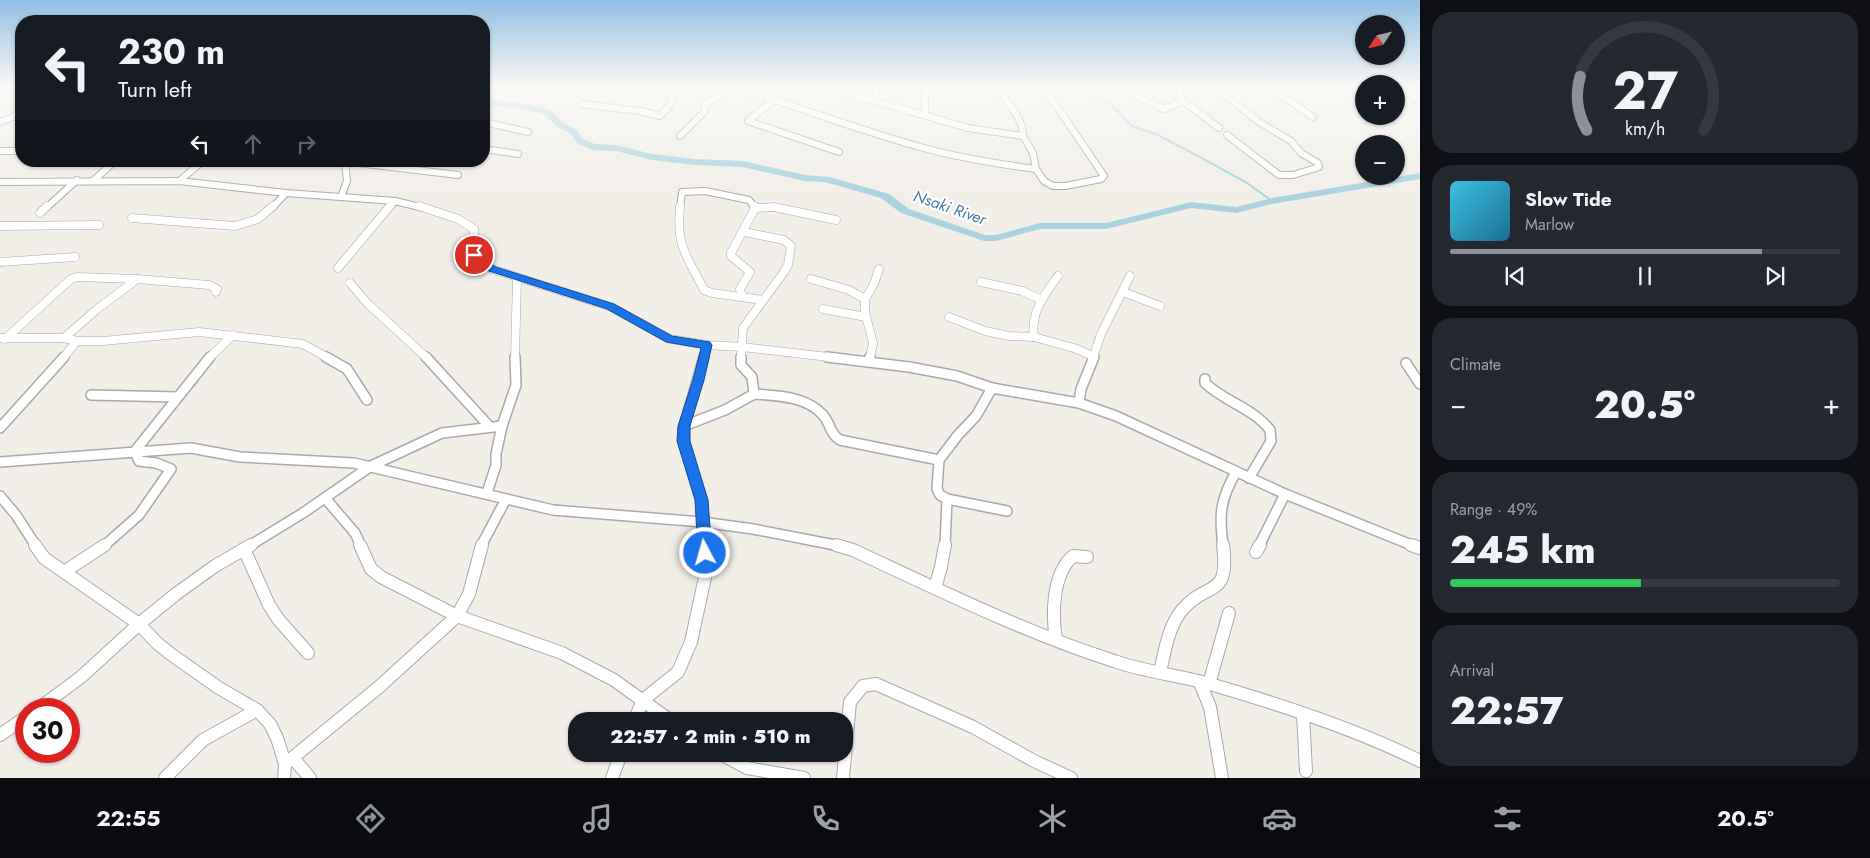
<!DOCTYPE html>
<html lang="en">
<head>
<meta charset="utf-8">
<style>
	body { margin:0; font-family:Jost,sans-serif; background:#242831; color:#f1f3f6; height:100vh; display:flex; flex-direction:column; font-size:19px; white-space:nowrap }
	* { box-sizing:border-box; margin:0 }
	p { font-size:16px; color:#9ea1a6 }
	.icon { flex:none; width:28px; height:28px; fill:none; stroke:currentColor; stroke-width:2; stroke-linecap:round; stroke-linejoin:round }
	.map { position:relative; flex:1; overflow:hidden }
	.sheet { display:flex; flex-direction:column; gap:12px; padding:12px; background:#0d0f14; width:450px }
	.sheet>* { flex:none }
	.guide { position:absolute; left:15px; top:15px; width:475px; height:152px; border-radius:20px; box-shadow:0 1px 4px #0004; background:#171b24; color:#f1f3f6; overflow:hidden }
	.needle { width:32px; rotate:235deg }
	.controls { position:absolute; left:1355px; top:15px; display:grid; gap:10px }
	.controls a { display:grid; place-items:center; width:50px; height:50px; border-radius:50%; background:#171b24; box-shadow:0 1px 4px #0004; font-size:25px }
	.speed { position:absolute; left:15px; top:698px; display:flex; gap:10px; font-size:25px; font-weight:700; text-align:center }
	.speed>* { display:grid; place-content:center; width:65px; height:65px; border-radius:50%; background:#171b24; box-shadow:0 1px 4px #0004; line-height:1 }
	.speed .limit { border:8px solid #d22; background:#fff; color:#111 }
	.pin { position:absolute; display:grid; place-items:center; width:42px; height:42px; color:#fff; margin:-21px; border:2px solid #fff; border-radius:50%; box-shadow:0 1px 5px #0007 }
	.me { position:absolute; width:55px; margin:-28px; rotate:354deg; stroke-linejoin:round; filter:drop-shadow(0 0 4px #0008) }
	.turn { display:flex; align-items:center; gap:18px; height:105px; padding:0 20px; font-size:22px }
	.turn .icon { width:65px; height:65px; stroke-width:2.5 }
	.turn b { display:block; font-size:35px; line-height:42px }
	.lanes { display:flex; align-items:center; height:48px; padding:0 20px; background:#0003; justify-content:center; gap:25px; direction:ltr }
	.lanes .off { opacity:.35 }
	.big { font-size:38px; font-weight:800; line-height:1.1 }
	.sheet .tile { flex:1; display:flex; flex-direction:column; justify-content:center; gap:8px; min-width:0; padding:0 18px; border-radius:20px; background:#242831 }
	.sheet .dial { align-items:center; gap:0 }
	.dial svg { height:130px; overflow:visible; fill:none; stroke:#363941; stroke-width:7; stroke-linecap:round; text-anchor:middle }
	.dial text { fill:#f1f3f6; stroke:none }
	.song { display:flex; align-items:center; gap:15px }
	.cover { width:60px; height:60px; border-radius:8px; background:linear-gradient(135deg,hsl(190 70% 55%),hsl(200 70% 35%)) }
	.played { height:5px; border-radius:2px; background:linear-gradient(90deg,#8c9099 80%,#363941 80%) }
	.keys { display:flex; justify-content:space-around; direction:ltr }
	.heat { display:flex; justify-content:space-between; align-items:center; font-size:28px; direction:ltr }
	.charge { height:8px; border-radius:4px; background:linear-gradient(90deg,#34c759 49%,#363941 0) }
	.trip { position:absolute; left:568px; top:712px; width:285px; height:50px; border-radius:20px; background:#171b24; box-shadow:0 1px 4px #0004; font-weight:800; line-height:50px; text-align:center }
	.tab-bar { display:flex; height:80px; justify-content:space-around; align-items:center; background:#090b0e; color:#9ea1a6 }
	.tab-bar .icon { width:35px; height:35px }
	.tab-bar .on { color:#8c9099 }
	.tab-bar b { font-size:22px; color:#f1f3f6 }
	main { display:flex; flex:1; min-height:0 }
	.map>svg:first-child { display:block }
	.lines { fill:none; stroke-linecap:round; stroke-linejoin:round }
	.stream { stroke:#aad3df; stroke-width:2 }
	.river { fill:#aad3df; fill-rule:evenodd }
	.minor-far3-casing { stroke:#a9a9a9; stroke-width:8 }
	.minor-far2-casing { stroke:#a9a9a9; stroke-width:9 }
	.minor-far1-casing { stroke:#a9a9a9; stroke-width:12 }
	.minor-casing { stroke:#a9a9a9; stroke-width:14 }
	.minor-far3 { stroke:#fff; stroke-width:6 }
	.minor-far2 { stroke:#fff; stroke-width:8 }
	.minor-far1 { stroke:#fff; stroke-width:9 }
	.minor { stroke:#fff; stroke-width:12 }
	.route { fill:#1a73e8; stroke:#114b97 }
	.labels { text-anchor:middle; stroke-width:4.5; stroke-linejoin:round; paint-order:stroke }
	.far-water-label { font-size:16px; font-style:italic; fill:#4a7aab; stroke:#fff }
</style>
</head>
<body>
<main>
<div class="map">
<svg width="1420" height="778" viewBox="0 0 1420 778">
	<rect width="100%" height="100%" fill="#f2efe9"/>
	<g class="lines">
		<!-- stream -->
		<polyline class="stream" points="1053,86 1091,95 1109,103 1132,126 1158,135 1200,157 1247,183 1272,201"/>
		<!-- river -->
		<polygon class="river" points="484,100 508,101 547,109 553,112 562,122 577,130 583,139 595,144 616,145 652,154 695,159 743,161 805,175 830,177 889,194 909,209 985,235 996,235 1040,223 1106,223 1191,202 1236,207 1272,198 1420,173 1420,179 1272,204 1236,213 1191,208 1106,229 1040,229 996,241 984,241 901,213 881,198 825,182 805,181 743,167 695,165 652,160 616,151 593,150 577,143 571,134 556,126 547,116 541,113 508,107 484,106"/>
		<defs>
			<g id="minor-far3">
				<path d="M727 86C793 104 857 130 924 148 960 158 998 164 1036 169"/>
				<polyline points="823,86 968,128 1023,136"/>
				<polyline points="925,86 925,114"/>
				<polyline points="996,86 1016,114 1022,126 1023,136 1033,153 1036,169 1044,181 1053,186 1065,186 1101,179 1104,176 1043,86"/>
				<polyline points="1180,86 1181,99 1219,128"/>
				<polyline points="1214,86 1259,122 1291,141 1301,153 1318,163 1319,167 1293,175 1279,175 1227,135"/>
				<polyline points="1396,86 1420,101"/>
				<polyline points="1271,88 1313,117"/>
				<polyline points="1271,89 1330,86"/>
				<polyline points="1131,93 1164,109 1183,101"/>
				<polyline points="771,98 788,86"/>
				<polyline points="775,99 748,121 839,152"/>
				<polyline points="875,102 876,86"/>
				<polyline points="582,104 640,111 660,116 669,106 677,86"/>
				<polyline points="0,122 13,117 21,110"/>
				<polyline points="484,122 528,132"/>
				<polyline points="680,136 704,112 706,103 736,88"/>
				<polyline points="484,149 518,154"/>
				<polyline points="0,151 21,151"/>
				<polyline points="341,161 458,175"/>
				<polyline points="94,180 115,161"/>
				<polyline points="179,181 203,161"/>
				<polyline points="0,182 179,181 286,193 395,201 424,208"/>
				<polyline points="341,197 347,181 345,161"/>
				<polyline points="46,208 77,180"/>
				<polyline points="272,208 286,193"/>
				<polyline points="389,208 395,201"/>
				<polyline points="680,208 682,192 705,191 749,200 755,208"/>
				<polyline points="763,208 777,208"/>
			</g>
			<g id="minor-far2">
				<path d="M419 206 458 219 474 229C474 251 471 257 492 269L611 307 670 339 707 345 742 347 837 358"/>
				<path d="M680 206C676 247 687 256 704 290L712 293 763 300"/>
				<polyline points="755,208 774,207 836,220"/>
				<polyline points="40,213 47,206"/>
				<polyline points="132,218 235,226 258,219 273,206"/>
				<polyline points="0,226 99,225"/>
				<polyline points="0,262 75,257"/>
				<polyline points="338,268 390,206"/>
				<polyline points="811,279 849,290 865,299"/>
				<polyline points="981,282 1022,291 1042,300"/>
				<polyline points="350,283 367,303 427,358"/>
				<polyline points="1123,292 1160,306"/>
				<polyline points="742,297 740,289 750,272 731,256 731,253 755,208 754,206"/>
				<polyline points="823,309 866,317"/>
				<polyline points="949,317 985,331 1009,336 1034,337 1074,348 1093,356"/>
				<path d="M1034 337C1030 313 1044 295 1058 276"/>
				<polyline points="0,338 64,338 77,341 103,341 199,332 303,344 328,358"/>
				<polyline points="64,338 96,310 137,279 209,285 217,289 216,292"/>
				<polyline points="5,339 71,279 77,277 137,279"/>
				<polyline points="63,358 77,341"/>
				<polyline points="209,358 233,335"/>
				<polyline points="515,358 517,278"/>
				<polyline points="704,358 707,345"/>
				<polyline points="741,358 743,328 784,272 788,265 791,246 784,240 744,232"/>
				<polyline points="870,358 873,343 865,312 865,299 874,284 879,269"/>
				<polyline points="1093,358 1101,334 1130,276"/>
			</g>
			<g id="minor-far1">
				<polyline points="326,357 347,369 367,400"/>
				<polyline points="426,357 489,426"/>
				<polyline points="704,357 684,426 683,441 701,499 705,546"/>
				<polyline points="827,357 909,367 957,376 992,388 1079,403 1116,416 1285,494 1414,546"/>
				<polyline points="869,362 870,357"/>
				<polyline points="1406,363 1420,384"/>
				<path d="M1205 379V383C1225 402 1253 408 1270 430L1271 441 1249 478"/>
				<polyline points="992,388 976,416 958,435 939,460 937,489 940,495 947,499 1007,511"/>
				<path d="M754 394C778 396 806 396 823 415 831 424 829 433 840 440L939 460"/>
				<polyline points="91,395 177,397"/>
				<polyline points="1079,403 1081,389 1094,357"/>
				<polyline points="684,426 725,410 754,394 752,377 741,365 741,357"/>
				<polyline points="0,428 64,357"/>
				<polyline points="0,462 191,448 240,457 354,463 553,510 702,522 753,529 840,546"/>
				<polyline points="487,493 496,465 496,454 502,426 516,385 515,357"/>
				<polyline points="0,496 16,515 36,546"/>
				<polyline points="325,498 355,533 361,546"/>
				<polyline points="104,546 139,515 171,469 156,463 139,461 135,451 210,357"/>
				<polyline points="249,546 303,513 371,466 442,433 502,426"/>
				<polyline points="481,546 506,499"/>
				<polyline points="945,546 947,499"/>
				<path d="M1223 546C1219 514 1220 500 1236 472"/>
				<polyline points="1259,546 1285,494"/>
			</g>
			<g id="minor">
				<polyline points="35,545 44,558 139,624 157,643 172,655 219,688 257,710 270,724 277,738 285,764 284,778"/>
				<polyline points="360,545 371,569 381,577 457,616 562,653 614,680 671,721"/>
				<path d="M836 545 853 550C939 590 1024 632 1114 661 1145 672 1179 675 1210 684 1279 704 1356 729 1420 761"/>
				<polyline points="1411,545 1420,548"/>
				<polyline points="244,549 269,605 278,619 308,653"/>
				<polyline points="1256,552 1260,545"/>
				<polyline points="64,572 105,545"/>
				<polyline points="935,588 941,567 945,545"/>
				<path d="M1056 640C1052 615 1052 574 1073 556L1087 557"/>
				<path d="M1160 672C1165 651 1168 627 1182 610 1207 580 1230 600 1223 545"/>
				<polyline points="1200,683 1210,707 1222,778"/>
				<polyline points="1209,684 1229,613"/>
				<polyline points="38,709 81,677 139,624 176,594 215,566 251,545"/>
				<polyline points="1303,714 1306,771"/>
				<polyline points="634,721 643,700 678,672 691,642 707,568 705,545"/>
				<polyline points="0,735 26,717"/>
				<polyline points="721,754 747,768 804,778"/>
				<polyline points="293,758 310,778"/>
				<polyline points="285,764 379,687 457,616 469,594 482,545"/>
				<polyline points="165,778 203,740 257,710"/>
				<polyline points="612,778 621,754"/>
				<polyline points="843,778 850,702 863,686 876,684 973,727 1034,761 1071,778"/>
			</g>
		</defs>
		<!-- minor-far3 casing -->
		<use href="#minor-far3" class="minor-far3-casing"/>
		<!-- minor-far2 casing -->
		<use href="#minor-far2" class="minor-far2-casing"/>
		<!-- minor-far1 casing -->
		<use href="#minor-far1" class="minor-far1-casing"/>
		<!-- minor casing -->
		<use href="#minor" class="minor-casing"/>
		<!-- minor-far3 -->
		<use href="#minor-far3" class="minor-far3"/>
		<!-- minor-far2 -->
		<use href="#minor-far2" class="minor-far2"/>
		<!-- minor-far1 -->
		<use href="#minor-far1" class="minor-far1"/>
		<!-- minor -->
		<use href="#minor" class="minor"/>
	</g>
	<!-- sky -->
	<linearGradient id="sky" x2="0" y2="1"><stop stop-color="#8fc0e4"/><stop offset="0.44" stop-color="#f9f8f5"/><stop offset="1" stop-color="#f9f8f5" stop-opacity="0"/></linearGradient>
	<rect width="1420" height="195" fill="url(#sky)"/>
	<!-- route -->
	<polygon class="route" points="470,253 477,253 481,259 496,267 614,304 672,336 710,342 712,345 704,380 690,426 690,441 708,500 712,553 710,557 705,559 700,557 698,553 695,500 677,441 678,426 693,380 701,348 666,342 607,309 489,271 474,263 469,255"/>
	<g class="labels">
		<!-- far-water labels -->
		<g class="far-water-label">
			<text transform="translate(950 207) rotate(19)" y="6">Nsaki River</text>
		</g>
	</g>
</svg>
<div class="controls">
<a><svg class="needle" viewBox="-14 -14 28 28"><path d="M0-13l5 13h-10z" fill="#e53935"/><path d="M0 13l5-13h-10z" fill="#9ea1a6"/></svg></a>
<a>+</a>
<a>−</a>
</div>
<div class="speed"><div class="limit">30</div></div>
<div class="pin" style="left:474px;top:255px;background:#d93025"><svg class="icon" aria-label="arrive" viewBox="0 0 24 24"><path d="M6 21V4h12l-3 4 3 4H6"/></svg></div>
<svg class="me" style="left:705px;top:553px" viewBox="-20 -20 40 40"><circle r="17" fill="#1a73e8" stroke="#fff" stroke-width="3"/><path d="M0-11L8 9 0 5-8 9z" fill="#fff"/></svg>
<div class="trip">22:57 · 2 min · 510 m</div>
<div class="guide">
<div class="turn"><svg class="icon" aria-label="left" viewBox="0 0 24 24"><path d="M17 20v-9H6M10 6l-5 5 5 5"/></svg><div><b>230 m</b>Turn left</div></div>
<div class="lanes"><svg class="icon" aria-label="left" viewBox="0 0 24 24"><path d="M17 20v-9H6M10 6l-5 5 5 5"/></svg><svg class="icon off" aria-label="ahead" viewBox="0 0 24 24"><path d="M12 20V5M6 11l6-6 6 6"/></svg><svg class="icon off" aria-label="right" viewBox="0 0 24 24"><path d="M7 20v-9h11M14 6l5 5-5 5"/></svg></div>
</div>
</div>
<section class="sheet">
<div class="tile dial"><svg viewBox="0 0 100 80">
<path d="M14 69A42 42 0 1 1 86 69"/>
<path d="M14 69A42 42 0 0 1 10 36" stroke="#8c9099"/>
<text x="50" y="56" font-size="32" font-weight="700">27</text>
<text x="50" y="72" font-size="11">km/h</text>
</svg></div>
<div class="tile">
<div class="song"><i class="cover"></i><div><b>Slow Tide</b><p>Marlow</p></div></div>
<div class="played"></div>
<div class="keys"><svg class="icon" aria-label="previous" viewBox="0 0 24 24"><path d="M18 5L8 12l10 7zM5 5v14"/></svg><svg class="icon" aria-label="pause" viewBox="0 0 24 24"><path d="M8 5v14M16 5v14"/></svg><svg class="icon" aria-label="next" viewBox="0 0 24 24"><path d="M6 5l10 7-10 7zM19 5v14"/></svg></div>
</div>
<div class="tile"><p>Climate</p>
<div class="heat"><a>−</a><b class="big">20.5°</b><a>+</a></div>
</div>
<div class="tile"><p>Range · 49%</p><b class="big">245 km</b><div class="charge"></div></div>
<div class="tile"><p>Arrival</p><b class="big">22:57</b></div>
</section>
</main>
<nav class="tab-bar">
<b>22:55</b>
<svg class="icon on" aria-label="directions" viewBox="0 0 24 24"><path d="M12 3l9 9-9 9-9-9zM9 14v-3h6M13 9l2 2-2 2"/></svg>
<svg class="icon" aria-label="music" viewBox="0 0 24 24"><path d="M9 18V5l10-2v13"/><circle cx="6" cy="18" r="3"/><circle cx="16" cy="16" r="3"/></svg>
<svg class="icon" aria-label="phone" viewBox="0 0 24 24"><path d="M5 4h4l2 5-3 2q2 4 5 5l2-3 5 2v4C11 20 4 13 5 4z"/></svg>
<svg class="icon" aria-label="climate" viewBox="0 0 24 24"><path d="M12 3v18M4 7l16 10M4 17L20 7"/></svg>
<svg class="icon" aria-label="car" viewBox="0 0 24 24"><path d="M5 17H2v-5l4-1 3-4h7l3 4 3 1v5h-3M9 17h6M6 11h13"/><circle cx="7" cy="17" r="2"/><circle cx="17" cy="17" r="2"/></svg>
<svg class="icon" aria-label="filters" viewBox="0 0 24 24"><path d="M4 7h16M4 17h16"/><circle cx="9" cy="7" r="2"/><circle cx="15" cy="17" r="2"/></svg>
<b>20.5°</b>
</nav>
</body>
</html>
